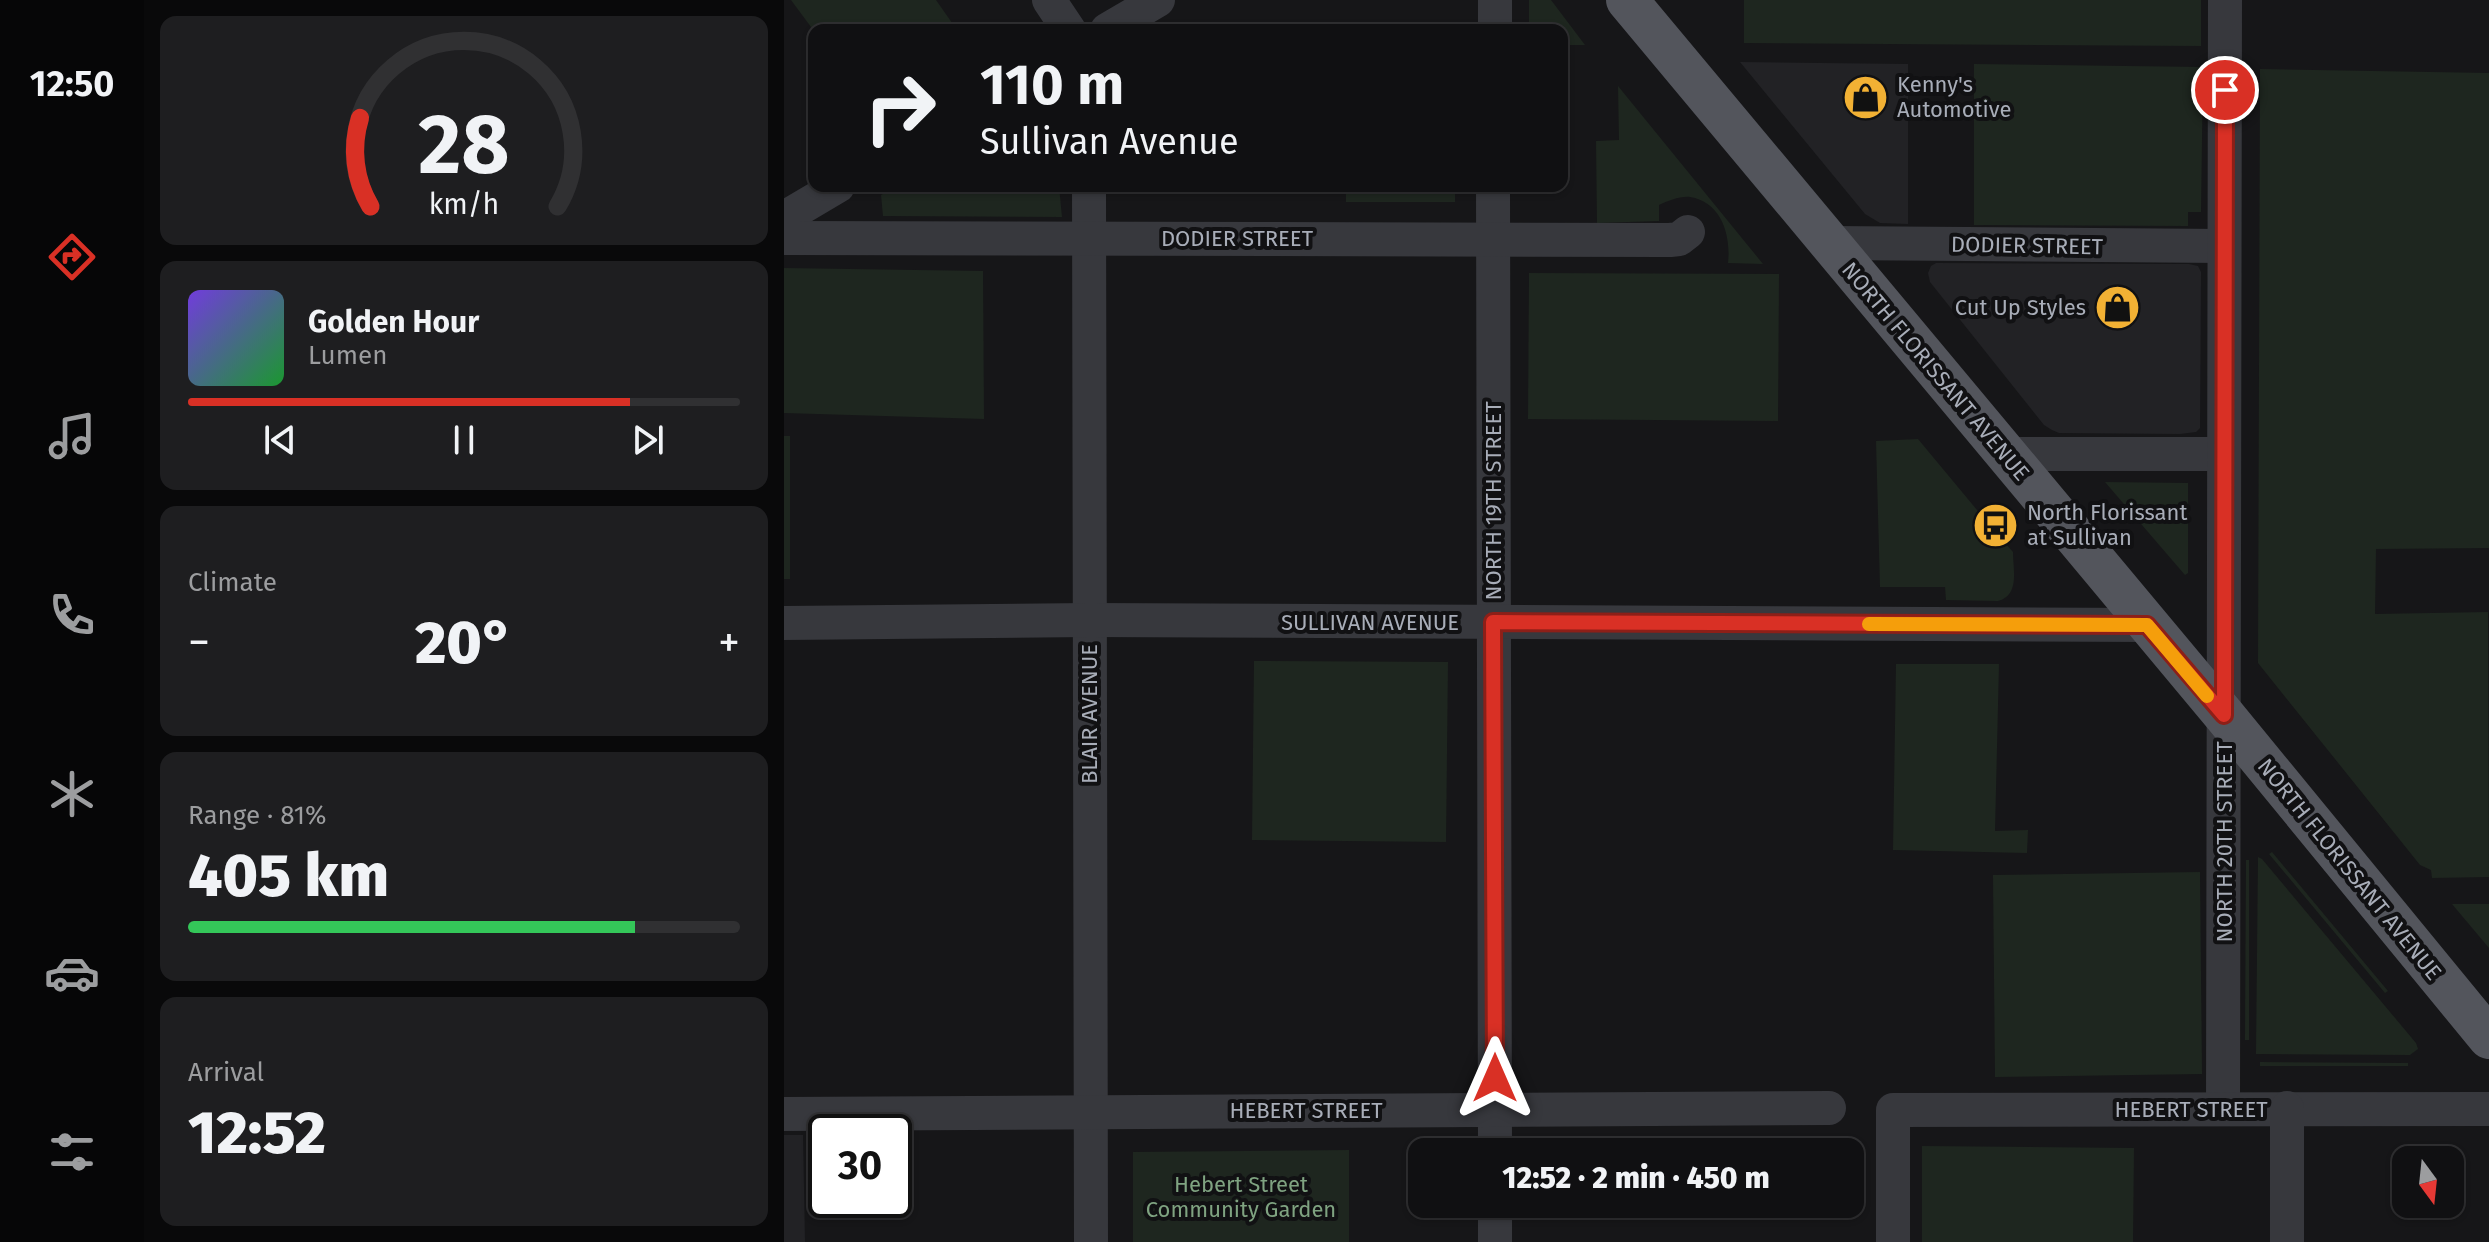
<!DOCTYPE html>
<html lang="en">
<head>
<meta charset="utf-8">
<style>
	body { margin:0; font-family:"Fira Sans",sans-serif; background:#1e1e20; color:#f1f3f6; height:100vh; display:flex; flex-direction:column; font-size:30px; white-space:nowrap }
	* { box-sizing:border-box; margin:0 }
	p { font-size:26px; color:#9c9d9f }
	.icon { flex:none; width:44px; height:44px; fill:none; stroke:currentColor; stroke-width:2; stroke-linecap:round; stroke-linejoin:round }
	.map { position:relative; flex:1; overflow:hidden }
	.sheet { display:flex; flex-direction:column; gap:16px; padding:16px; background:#09090a; width:640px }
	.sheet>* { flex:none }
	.top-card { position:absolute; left:24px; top:24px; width:760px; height:168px; border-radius:16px; box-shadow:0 2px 6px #0004,0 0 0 2px #303032; background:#101012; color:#f1f3f6; overflow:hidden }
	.needle { width:52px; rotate:165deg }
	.buttons { position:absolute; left:1608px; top:1146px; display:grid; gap:16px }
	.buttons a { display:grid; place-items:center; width:72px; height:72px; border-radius:16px; background:#101012; box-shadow:0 2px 6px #0004,0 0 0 2px #303032; font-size:40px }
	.speed { position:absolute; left:24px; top:1114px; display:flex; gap:16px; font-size:40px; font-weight:700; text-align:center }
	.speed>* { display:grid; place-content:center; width:104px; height:104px; border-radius:50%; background:#101012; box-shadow:0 2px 6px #0004,0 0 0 2px #303032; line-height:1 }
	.speed .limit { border:4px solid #111; border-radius:12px; background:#fff; color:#111 }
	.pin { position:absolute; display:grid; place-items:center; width:68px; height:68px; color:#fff; margin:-34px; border:4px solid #fff; border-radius:50%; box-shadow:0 2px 8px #0007 }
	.me { position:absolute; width:88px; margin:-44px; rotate:0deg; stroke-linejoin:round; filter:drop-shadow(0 0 6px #0008) }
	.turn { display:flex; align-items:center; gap:28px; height:168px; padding:0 40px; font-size:36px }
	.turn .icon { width:104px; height:104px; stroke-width:2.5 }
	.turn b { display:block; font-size:56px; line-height:68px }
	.big { font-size:60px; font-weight:800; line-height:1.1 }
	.sheet .tile { flex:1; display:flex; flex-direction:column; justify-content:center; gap:12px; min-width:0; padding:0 28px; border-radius:16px; background:#1e1e20 }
	.sheet .dial { align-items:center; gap:0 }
	.dial svg { height:208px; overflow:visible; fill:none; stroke:#303032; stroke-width:7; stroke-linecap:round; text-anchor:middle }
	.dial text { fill:#f1f3f6; stroke:none }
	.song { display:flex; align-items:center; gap:24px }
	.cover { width:96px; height:96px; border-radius:12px; background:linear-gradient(135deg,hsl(260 70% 55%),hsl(130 70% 35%)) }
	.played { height:8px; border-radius:4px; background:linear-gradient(90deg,#d93025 80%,#303032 80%) }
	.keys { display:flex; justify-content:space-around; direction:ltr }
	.heat { display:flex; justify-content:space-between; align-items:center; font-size:44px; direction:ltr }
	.charge { height:12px; border-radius:6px; background:linear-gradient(90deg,#34c759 81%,#303032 0) }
	.trip { position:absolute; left:624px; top:1138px; width:456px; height:80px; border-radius:16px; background:#101012; box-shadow:0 2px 6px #0004,0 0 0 2px #303032; font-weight:800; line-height:80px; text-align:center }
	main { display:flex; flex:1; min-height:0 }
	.tabs { display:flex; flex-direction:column; width:144px; justify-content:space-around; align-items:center; background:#060607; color:#9c9d9f }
	.tabs .icon { width:56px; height:56px }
	.tabs .active { color:#d93025 }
	.tabs b { font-size:36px; color:#f1f3f6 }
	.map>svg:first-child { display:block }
	.built { fill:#222225 }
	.green { fill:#1e261f }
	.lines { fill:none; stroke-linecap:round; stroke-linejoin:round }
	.minor { stroke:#37383d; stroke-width:34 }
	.major { stroke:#53555c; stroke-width:42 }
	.route-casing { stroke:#8d1f18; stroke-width:20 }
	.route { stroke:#d93025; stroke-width:14 }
	.slow { stroke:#f59e0b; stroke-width:14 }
	.labels { text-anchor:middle; stroke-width:8; stroke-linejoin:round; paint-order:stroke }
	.poi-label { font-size:22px; fill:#a8adb8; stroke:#111113; text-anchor:start }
	.street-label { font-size:22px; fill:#a8adb8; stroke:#111113 }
	.park-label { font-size:22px; fill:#7fa381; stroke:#111113 }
</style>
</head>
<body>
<main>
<nav class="tabs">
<b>12:50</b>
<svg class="icon active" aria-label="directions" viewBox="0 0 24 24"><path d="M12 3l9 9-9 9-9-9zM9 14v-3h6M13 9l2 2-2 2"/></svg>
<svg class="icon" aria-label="music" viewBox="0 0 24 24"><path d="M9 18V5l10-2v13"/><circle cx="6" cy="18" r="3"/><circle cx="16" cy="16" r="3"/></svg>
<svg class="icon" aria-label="phone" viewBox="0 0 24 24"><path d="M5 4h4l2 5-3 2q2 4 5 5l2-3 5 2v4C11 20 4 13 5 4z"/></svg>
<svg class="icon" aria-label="climate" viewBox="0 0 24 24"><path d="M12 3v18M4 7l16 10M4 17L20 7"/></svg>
<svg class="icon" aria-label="car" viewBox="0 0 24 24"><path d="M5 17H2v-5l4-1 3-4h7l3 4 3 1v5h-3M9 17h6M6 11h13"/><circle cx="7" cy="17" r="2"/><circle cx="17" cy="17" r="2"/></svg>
<svg class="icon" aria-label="filters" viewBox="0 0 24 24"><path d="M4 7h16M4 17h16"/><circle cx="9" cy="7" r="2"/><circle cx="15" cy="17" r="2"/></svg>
</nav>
<section class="sheet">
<div class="tile dial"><svg viewBox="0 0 100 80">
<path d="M14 69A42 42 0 1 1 86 69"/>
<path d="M14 69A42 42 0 0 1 10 35" stroke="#d93025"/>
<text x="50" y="56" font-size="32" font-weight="700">28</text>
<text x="50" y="72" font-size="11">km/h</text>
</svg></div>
<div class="tile">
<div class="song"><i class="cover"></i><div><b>Golden Hour</b><p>Lumen</p></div></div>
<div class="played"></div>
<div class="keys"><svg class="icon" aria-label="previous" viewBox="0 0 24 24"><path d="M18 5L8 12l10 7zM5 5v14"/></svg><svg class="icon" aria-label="pause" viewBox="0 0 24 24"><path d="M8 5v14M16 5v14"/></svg><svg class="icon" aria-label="next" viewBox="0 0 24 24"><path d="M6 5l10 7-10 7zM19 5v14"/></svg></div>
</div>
<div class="tile"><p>Climate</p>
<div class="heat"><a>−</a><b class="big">20°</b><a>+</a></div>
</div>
<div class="tile"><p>Range · 81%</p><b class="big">405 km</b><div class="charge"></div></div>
<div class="tile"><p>Arrival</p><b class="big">12:52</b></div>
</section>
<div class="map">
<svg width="1705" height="1242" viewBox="0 0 1705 1242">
	<rect width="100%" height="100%" fill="#161618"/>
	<!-- built -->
	<g class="built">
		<polygon points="956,62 1124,64 1124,224 1096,223 1081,214"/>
		<polygon points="1152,263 1405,264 1414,266 1417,272 1416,428 1412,432 1396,434 1275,433 1268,430 1260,425 1146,282 1144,273 1147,266"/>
		<polygon points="0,1135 19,1135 21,1242 0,1242"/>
	</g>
	<!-- green -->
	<g class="green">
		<polygon points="7,0 152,0 173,30 30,31"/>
		<polygon points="745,0 767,0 801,45 778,45 778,30 745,30"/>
		<polygon points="960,0 1417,0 1417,46 960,43"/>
		<polygon points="1190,64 1419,67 1417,212 1404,212 1404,226 1190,225"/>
		<polygon points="1476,69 1705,73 1705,548 1592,549 1591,614 1704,612 1705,877 1648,878 1647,870 1636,865 1474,663"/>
		<path d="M834 86 979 264 944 263C947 236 938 202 906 197 896 196 884 201 875 205V221L813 223 812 141 835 140Z"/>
		<polygon points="112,186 275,186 278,217 99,216 97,195"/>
		<rect x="562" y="186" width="109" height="16"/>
		<polygon points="0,268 199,271 200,419 0,413"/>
		<polygon points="745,273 995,274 994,421 744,419"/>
		<rect x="0" y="436" width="6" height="143"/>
		<path d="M1134 439 1198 516 1196 519 1205 530 1208 529 1229 552C1229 570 1236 595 1214 601L1162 600 1161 587H1096L1092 441Z"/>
		<polygon points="1321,482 1404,483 1404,573 1401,575"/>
		<polygon points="470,661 664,662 662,842 468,840"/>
		<polygon points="1112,664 1215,664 1211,831 1244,830 1243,853 1109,850"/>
		<polygon points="1488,852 1604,991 1601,993 1485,854"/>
		<polygon points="1474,857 1478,859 1632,1043 1634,1049 1626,1055 1472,1054"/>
		<polygon points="1462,860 1465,860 1465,1040 1461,1040"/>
		<polygon points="1416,872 1418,1074 1211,1077 1209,875"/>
		<polygon points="1668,904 1705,904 1705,948"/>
		<polygon points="1476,1062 1624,1063 1624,1066 1476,1066"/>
		<polygon points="1138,1146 1350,1148 1349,1242 1138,1242"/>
		<polygon points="565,1150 565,1242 349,1242 349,1152"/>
	</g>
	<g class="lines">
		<!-- minor -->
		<g class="minor">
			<polyline points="265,0 285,30"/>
			<polyline points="323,30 374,0"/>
			<polyline points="711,30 711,0"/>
			<polyline points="305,186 307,1242"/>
			<polyline points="709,186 711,1152"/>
			<polyline points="0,218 54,186"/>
			<polyline points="0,238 886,240 895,239 904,232"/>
			<polyline points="1046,243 1440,246"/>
			<polyline points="1221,454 1440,454"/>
			<polyline points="0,623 305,620 1363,625"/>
			<polyline points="1439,1109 1441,0"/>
			<polyline points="0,1114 1045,1108"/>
			<polyline points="711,1204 711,1242"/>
			<polyline points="1109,1242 1109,1110 1705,1109"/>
			<polyline points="1503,1242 1503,1108"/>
		</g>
		<!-- major -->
		<polyline class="major" points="843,0 1440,715 1705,1038"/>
	</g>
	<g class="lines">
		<defs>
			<polyline id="route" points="711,1078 709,622 1363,625 1440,715 1441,90"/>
		</defs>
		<!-- route casing -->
		<use href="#route" class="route-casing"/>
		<!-- route -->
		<use href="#route" class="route"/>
		<!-- slow -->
		<polyline class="slow" points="1085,624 1363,625 1423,696"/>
	</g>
	<!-- icons -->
	<defs>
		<symbol id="shop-disc" viewBox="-11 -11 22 22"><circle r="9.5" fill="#f2b134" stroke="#111113"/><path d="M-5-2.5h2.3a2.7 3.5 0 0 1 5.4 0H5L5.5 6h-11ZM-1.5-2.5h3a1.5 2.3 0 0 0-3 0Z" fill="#111"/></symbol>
		<symbol id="bus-disc" viewBox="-11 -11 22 22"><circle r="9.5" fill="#f2b134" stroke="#111113"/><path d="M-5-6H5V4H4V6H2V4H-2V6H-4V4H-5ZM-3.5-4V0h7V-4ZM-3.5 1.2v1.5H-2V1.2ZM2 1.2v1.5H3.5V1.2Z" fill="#111"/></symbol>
	</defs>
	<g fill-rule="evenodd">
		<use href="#shop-disc" x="1056" y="72" width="51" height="51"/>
		<use href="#shop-disc" x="1308" y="282" width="51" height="51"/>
		<use href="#bus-disc" x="1186" y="500" width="51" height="51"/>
	</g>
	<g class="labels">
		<!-- poi labels -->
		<g class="poi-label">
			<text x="1113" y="92">Kenny's<tspan x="1113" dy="25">Automotive</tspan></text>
			<text x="1302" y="315" text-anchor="end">Cut Up Styles</text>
			<text x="1243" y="520">North Florissant<tspan x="1243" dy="25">at Sullivan</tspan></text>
		</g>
		<!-- street labels -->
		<g class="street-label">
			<text x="453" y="246">DODIER STREET</text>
			<text transform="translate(1243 245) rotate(1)" y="8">DODIER STREET</text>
			<text transform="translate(1152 371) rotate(50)" y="8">NORTH FLORISSANT AVENUE</text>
			<text transform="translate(709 501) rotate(-90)" y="8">NORTH 19TH STREET</text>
			<text x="586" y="630">SULLIVAN AVENUE</text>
			<text transform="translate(305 714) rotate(-90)" y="8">BLAIR AVENUE</text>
			<text transform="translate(1440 842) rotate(-90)" y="8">NORTH 20TH STREET</text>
			<text transform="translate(1566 869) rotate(51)" y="8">NORTH FLORISSANT AVENUE</text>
			<text x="1407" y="1117">HEBERT STREET</text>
			<text x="522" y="1118">HEBERT STREET</text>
		</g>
		<!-- park labels -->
		<g class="park-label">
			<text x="457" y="1192">Hebert Street<tspan x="457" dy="25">Community Garden</tspan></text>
		</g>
	</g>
</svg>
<div class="buttons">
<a><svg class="needle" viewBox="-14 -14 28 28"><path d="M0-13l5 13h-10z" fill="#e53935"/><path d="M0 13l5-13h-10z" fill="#9c9d9f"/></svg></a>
</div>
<div class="speed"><div class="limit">30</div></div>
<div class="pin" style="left:1441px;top:90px;background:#d93025"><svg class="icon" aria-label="arrive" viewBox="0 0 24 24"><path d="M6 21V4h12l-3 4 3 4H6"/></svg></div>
<svg class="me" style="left:711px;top:1078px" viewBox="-20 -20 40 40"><path d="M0-17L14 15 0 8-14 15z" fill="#d93025" stroke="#fff" stroke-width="4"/></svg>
<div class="trip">12:52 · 2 min · 450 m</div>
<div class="top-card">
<div class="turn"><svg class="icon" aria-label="right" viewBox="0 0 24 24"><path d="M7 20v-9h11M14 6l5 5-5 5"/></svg><div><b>110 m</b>Sullivan Avenue</div></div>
</div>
</div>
</main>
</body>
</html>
